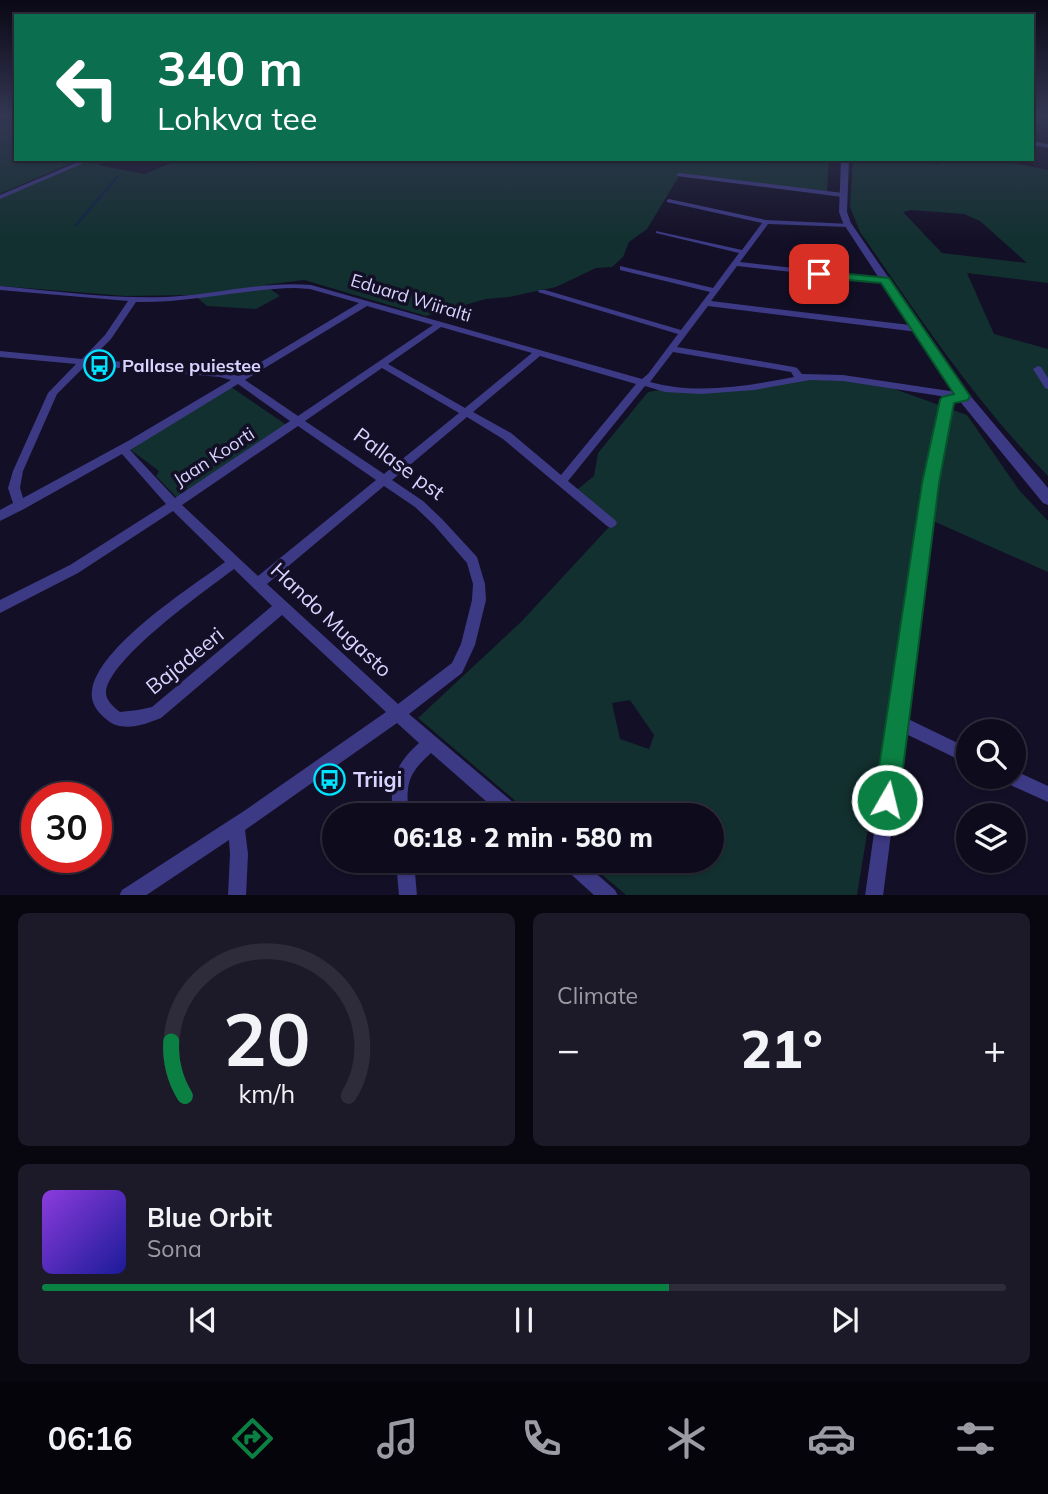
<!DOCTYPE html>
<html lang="en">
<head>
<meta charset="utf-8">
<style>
	body { margin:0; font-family:Mulish,sans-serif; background:#1c1929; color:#f1f3f6; height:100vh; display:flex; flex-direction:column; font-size:26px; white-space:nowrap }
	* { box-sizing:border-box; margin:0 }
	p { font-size:23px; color:#9b9ba3 }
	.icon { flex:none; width:38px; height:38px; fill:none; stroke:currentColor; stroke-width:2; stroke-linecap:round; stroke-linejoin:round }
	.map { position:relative; height:895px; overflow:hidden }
	.side { display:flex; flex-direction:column; gap:18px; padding:18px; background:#08060f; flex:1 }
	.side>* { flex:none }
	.top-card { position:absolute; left:14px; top:14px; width:1020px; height:147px; border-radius:0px; box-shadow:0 2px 5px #0004,0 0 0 2px #2e2b3b; background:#0b6e4f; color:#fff; overflow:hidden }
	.fabs { position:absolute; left:956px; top:719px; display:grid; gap:14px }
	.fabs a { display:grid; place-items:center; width:70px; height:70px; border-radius:50%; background:#0e0b1c; box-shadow:0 2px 5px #0004,0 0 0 2px #2e2b3b; font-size:35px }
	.speed { position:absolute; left:21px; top:782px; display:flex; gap:14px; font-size:35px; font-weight:700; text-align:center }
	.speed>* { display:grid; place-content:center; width:91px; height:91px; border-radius:50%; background:#0e0b1c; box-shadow:0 2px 5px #0004,0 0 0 2px #2e2b3b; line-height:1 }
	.speed .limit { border:10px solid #d22; background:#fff; color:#111 }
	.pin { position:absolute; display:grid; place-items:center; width:60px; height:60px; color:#fff; margin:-30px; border-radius:14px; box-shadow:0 4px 10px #0006 }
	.me { position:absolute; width:77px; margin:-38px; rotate:8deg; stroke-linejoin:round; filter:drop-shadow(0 0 5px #0008) }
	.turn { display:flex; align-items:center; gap:24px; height:147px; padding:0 28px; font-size:32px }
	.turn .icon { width:91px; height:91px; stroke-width:2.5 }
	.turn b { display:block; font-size:49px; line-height:60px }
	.big { font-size:52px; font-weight:800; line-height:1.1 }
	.side .card { flex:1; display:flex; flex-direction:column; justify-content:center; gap:10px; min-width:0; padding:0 24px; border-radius:10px; background:#1c1929 }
	.side .dial { align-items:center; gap:0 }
	.dial svg { height:182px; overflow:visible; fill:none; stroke:#2e2b3b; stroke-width:7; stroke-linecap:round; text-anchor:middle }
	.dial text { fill:#f1f3f6; stroke:none }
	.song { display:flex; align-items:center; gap:21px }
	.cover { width:84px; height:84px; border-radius:10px; background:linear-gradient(135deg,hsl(270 70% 55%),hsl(240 70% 35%)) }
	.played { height:7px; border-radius:4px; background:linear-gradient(90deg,#0b8043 65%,#2e2b3b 65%) }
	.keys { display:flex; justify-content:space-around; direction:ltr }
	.heat { display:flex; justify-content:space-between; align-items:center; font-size:38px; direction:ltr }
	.side .tiles { flex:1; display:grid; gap:18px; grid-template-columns:1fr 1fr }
	.card:last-child { grid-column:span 2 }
	.trip { position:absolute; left:322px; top:803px; width:402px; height:70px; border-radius:35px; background:#0e0b1c; box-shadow:0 2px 5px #0004,0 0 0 2px #2e2b3b; font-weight:800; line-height:70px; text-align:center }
	.dock { display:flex; height:112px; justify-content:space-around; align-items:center; background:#06040b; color:#9b9ba3 }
	.dock .icon { width:49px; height:49px }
	.dock .current { color:#0b8043 }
	.dock b { font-size:32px; color:#f1f3f6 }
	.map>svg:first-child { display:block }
	.green { fill:#12302f; fill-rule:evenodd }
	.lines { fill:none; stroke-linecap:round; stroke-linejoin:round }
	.stream { stroke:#0c2248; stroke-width:2 }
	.minor { fill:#3d3a85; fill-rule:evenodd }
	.tertiary { fill:#3d3a85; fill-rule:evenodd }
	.route { fill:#0b8043; stroke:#07532c; stroke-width:2 }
	.labels { text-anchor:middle; stroke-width:7; stroke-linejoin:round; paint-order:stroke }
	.street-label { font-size:18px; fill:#d9d4ff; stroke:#130f26 }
	.poi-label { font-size:18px; font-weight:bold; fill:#d9d4ff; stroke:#130f26; text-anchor:start }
	.near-street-label { font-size:21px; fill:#d9d4ff; stroke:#130f26 }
	.near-poi-label { font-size:21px; font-weight:bold; fill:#d9d4ff; stroke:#130f26; text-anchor:start }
</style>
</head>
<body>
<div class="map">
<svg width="1048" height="896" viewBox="0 0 1048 896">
	<rect width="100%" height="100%" fill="#130f26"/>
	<!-- green -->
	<g class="green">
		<polygon points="0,116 16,116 16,159 82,159 0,194"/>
		<polygon points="90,159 110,159 98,165 145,174 180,159 829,159 827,192 679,176 647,229 629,242 623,257 612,267 596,268 556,287 509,297 486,299 426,316 304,280 265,285 280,296 256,309 207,306 194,295 125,296 0,286 0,197"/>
		<path d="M853 159H914L938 164C962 149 1020 165 1048 170V283L967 273 994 334 1048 349V476C975 402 919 317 860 232L850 207ZM911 210 964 214 980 221 1027 263 942 253 903 212Z"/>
		<path d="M807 378 872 381 942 406C939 432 912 496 919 517L857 895H626L586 861H712V816L532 815 418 718 521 622 609 527 573 493 594 476 598 453 648 392 665 389 714 391ZM630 700 654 735 649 749 620 739 612 703Z"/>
		<polygon points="231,387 288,426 178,499 156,476 159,471 128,448"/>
		<polygon points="950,409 967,415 1019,490 1048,521 1048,572 933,521 945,418"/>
	</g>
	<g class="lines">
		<!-- stream -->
		<polyline class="stream" points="76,225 118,176"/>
		<!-- minor -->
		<g class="minor">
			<polygon points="1032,141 1048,144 1048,148 1032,145"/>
			<polygon points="85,159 93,159 0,199 0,195"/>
			<polygon points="679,173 843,193 846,195 843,197 677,176 677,174"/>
			<path d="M669 199 766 220 851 224 852 225 849 227 768 224 740 262 885 278 889 280 885 282 737 266 711 301 918 326 922 329 918 332 708 306 677 347 794 367 797 368 802 374 843 375 963 393 968 396 966 398 951 402 936 483 906 718 968 748V764L904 733 883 896H865L924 483 942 400 947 397 843 381 810 380 754 390 701 394 665 392 645 386 568 481 615 520 617 523 615 526 611 528 607 526 503 439 467 417 392 480 423 501 442 519 477 557 485 584 486 600 475 645 462 673 409 714 522 810 524 816H503L431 753C406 776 407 783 408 816H392C391 782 393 766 419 743L397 723 245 830 248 854 246 896H228L230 854 229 840 145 896H119L122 890 244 811 386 712 282 615 161 718C144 725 121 733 106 719 98 713 90 702 92 691 97 647 190 588 225 562L173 511 78 573 0 613V600L70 565 166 504 122 454 24 509 0 521V510L13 503 8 488 13 471 48 393 76 364 0 357V351L82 359 105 335 128 301 0 290V286C55 291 111 299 166 297 215 295 262 281 311 285L642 379 648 374 678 334 538 292 539 290H545L681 330 710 292 620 270V266L713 288 739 253 656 233V231L742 250 762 223 667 202V200ZM295 288 310 289 359 303 238 376 221 371 91 359 111 339 136 302C190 303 242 289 295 288ZM367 306 433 325 298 416 245 380ZM441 327 532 353 465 408 388 364ZM673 352 791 372 794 377C748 386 696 395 650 382ZM540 356 636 384 561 475 511 433 473 412ZM86 365 220 377 231 380 128 441 23 498 20 488 23 471 57 394ZM382 368 459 413 384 474 305 421ZM238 384 290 421 175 498 130 450ZM298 426 376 480 258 576 182 505ZM384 486 415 507 434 525 467 563 473 584 472 600 461 644 452 663 398 704 267 584ZM234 569 272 606 152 707 138 710 120 712C114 707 105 700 106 691 111 657 205 591 234 569Z"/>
			<polygon points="1038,366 1041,367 1048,378 1048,389 1045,388 1033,369"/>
			<polygon points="1013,770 1048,786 1048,802 1006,783 1004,777 1013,777"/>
			<polygon points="396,861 414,861 417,896 399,896"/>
			<polygon points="560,861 582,861 615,890 618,896 595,896 563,867"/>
		</g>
		<!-- tertiary -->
		<polygon class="tertiary" points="841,159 849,159 847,212 851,223 968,393 1048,488 1048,505 1043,503 958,399 843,223 839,212"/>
	</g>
	<!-- sky -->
	<linearGradient id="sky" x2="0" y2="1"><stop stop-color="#0a0815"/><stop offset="0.48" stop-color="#333752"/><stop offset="1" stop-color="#333752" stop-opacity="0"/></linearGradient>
	<rect width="1048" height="241" fill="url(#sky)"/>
	<!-- route -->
	<polygon class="route" points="819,271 889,278 970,396 968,400 954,403 939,483 899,800 896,809 887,812 878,809 874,800 922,483 940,400 942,397 954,394 881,283 815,277 815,272"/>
	<!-- icons -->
	<defs>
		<symbol id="bus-ring" viewBox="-11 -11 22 22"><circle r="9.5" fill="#130f26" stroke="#00e5ff" stroke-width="1.5"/><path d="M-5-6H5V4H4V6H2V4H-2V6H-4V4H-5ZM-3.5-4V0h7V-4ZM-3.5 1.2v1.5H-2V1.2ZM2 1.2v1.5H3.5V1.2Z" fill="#00e5ff"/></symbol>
	</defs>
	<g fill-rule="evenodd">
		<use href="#bus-ring" x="82" y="348" width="35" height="35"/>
		<use href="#bus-ring" x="312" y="762" width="35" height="35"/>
	</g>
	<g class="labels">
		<!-- street labels -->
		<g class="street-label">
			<text transform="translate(411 298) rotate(17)" y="6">Eduard Wiiralti</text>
			<text transform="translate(214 457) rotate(-33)" y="6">Jaan Koorti</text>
		</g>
		<!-- poi labels -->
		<g class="poi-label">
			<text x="122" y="372">Pallase puiestee</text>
		</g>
		<!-- near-street labels -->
		<g class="near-street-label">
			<text transform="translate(399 464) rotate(36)" y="7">Pallase pst</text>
			<text transform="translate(331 620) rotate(43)" y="7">Hando Mugasto</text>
			<text transform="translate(185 661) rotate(-39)" y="7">Bajadeeri</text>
		</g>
		<!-- near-poi labels -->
		<g class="near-poi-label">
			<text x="353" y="787">Triigi</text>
		</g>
	</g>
</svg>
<div class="fabs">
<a><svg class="icon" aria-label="search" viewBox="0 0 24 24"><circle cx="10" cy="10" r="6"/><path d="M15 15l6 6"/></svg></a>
<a><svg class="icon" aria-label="layers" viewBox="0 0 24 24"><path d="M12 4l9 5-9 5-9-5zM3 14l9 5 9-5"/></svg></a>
</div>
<div class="speed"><div class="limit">30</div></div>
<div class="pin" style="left:819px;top:274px;background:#d93025"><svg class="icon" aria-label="arrive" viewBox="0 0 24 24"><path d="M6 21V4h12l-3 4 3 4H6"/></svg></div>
<svg class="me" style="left:887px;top:800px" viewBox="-20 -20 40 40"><circle r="17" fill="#0b8043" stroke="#fff" stroke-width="3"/><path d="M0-11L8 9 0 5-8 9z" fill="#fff"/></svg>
<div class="trip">06:18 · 2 min · 580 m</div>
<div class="top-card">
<div class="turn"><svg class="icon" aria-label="left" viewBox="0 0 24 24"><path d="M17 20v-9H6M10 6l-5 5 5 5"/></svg><div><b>340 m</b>Lohkva tee</div></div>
</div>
</div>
<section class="side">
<div class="tiles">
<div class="card dial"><svg viewBox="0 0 100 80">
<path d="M14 69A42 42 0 1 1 86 69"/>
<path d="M14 69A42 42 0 0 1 8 45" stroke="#0b8043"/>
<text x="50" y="56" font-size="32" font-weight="700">20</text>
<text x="50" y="72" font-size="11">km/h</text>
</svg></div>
<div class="card"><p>Climate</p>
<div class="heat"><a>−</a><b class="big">21°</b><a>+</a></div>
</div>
<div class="card">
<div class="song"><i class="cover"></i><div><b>Blue Orbit</b><p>Sona</p></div></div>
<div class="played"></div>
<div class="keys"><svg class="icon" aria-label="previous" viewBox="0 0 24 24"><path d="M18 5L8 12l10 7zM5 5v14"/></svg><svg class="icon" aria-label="pause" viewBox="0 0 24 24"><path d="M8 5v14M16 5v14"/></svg><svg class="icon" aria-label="next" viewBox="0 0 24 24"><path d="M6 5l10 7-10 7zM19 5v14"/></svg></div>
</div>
</div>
</section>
<nav class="dock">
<b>06:16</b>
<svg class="icon current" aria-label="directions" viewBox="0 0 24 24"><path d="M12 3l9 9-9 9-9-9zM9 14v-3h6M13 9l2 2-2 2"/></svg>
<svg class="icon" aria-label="music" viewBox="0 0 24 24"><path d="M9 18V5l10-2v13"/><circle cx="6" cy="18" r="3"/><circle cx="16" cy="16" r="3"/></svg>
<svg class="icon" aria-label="phone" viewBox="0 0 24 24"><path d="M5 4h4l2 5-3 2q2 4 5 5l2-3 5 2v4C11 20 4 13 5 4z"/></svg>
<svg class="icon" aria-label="climate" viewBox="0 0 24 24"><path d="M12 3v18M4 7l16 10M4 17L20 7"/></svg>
<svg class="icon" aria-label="car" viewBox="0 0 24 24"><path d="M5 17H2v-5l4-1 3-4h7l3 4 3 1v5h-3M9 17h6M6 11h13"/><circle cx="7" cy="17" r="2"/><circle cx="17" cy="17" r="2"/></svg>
<svg class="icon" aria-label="filters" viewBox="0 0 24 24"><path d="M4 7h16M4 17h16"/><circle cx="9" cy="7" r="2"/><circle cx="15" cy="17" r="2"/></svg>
</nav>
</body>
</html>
